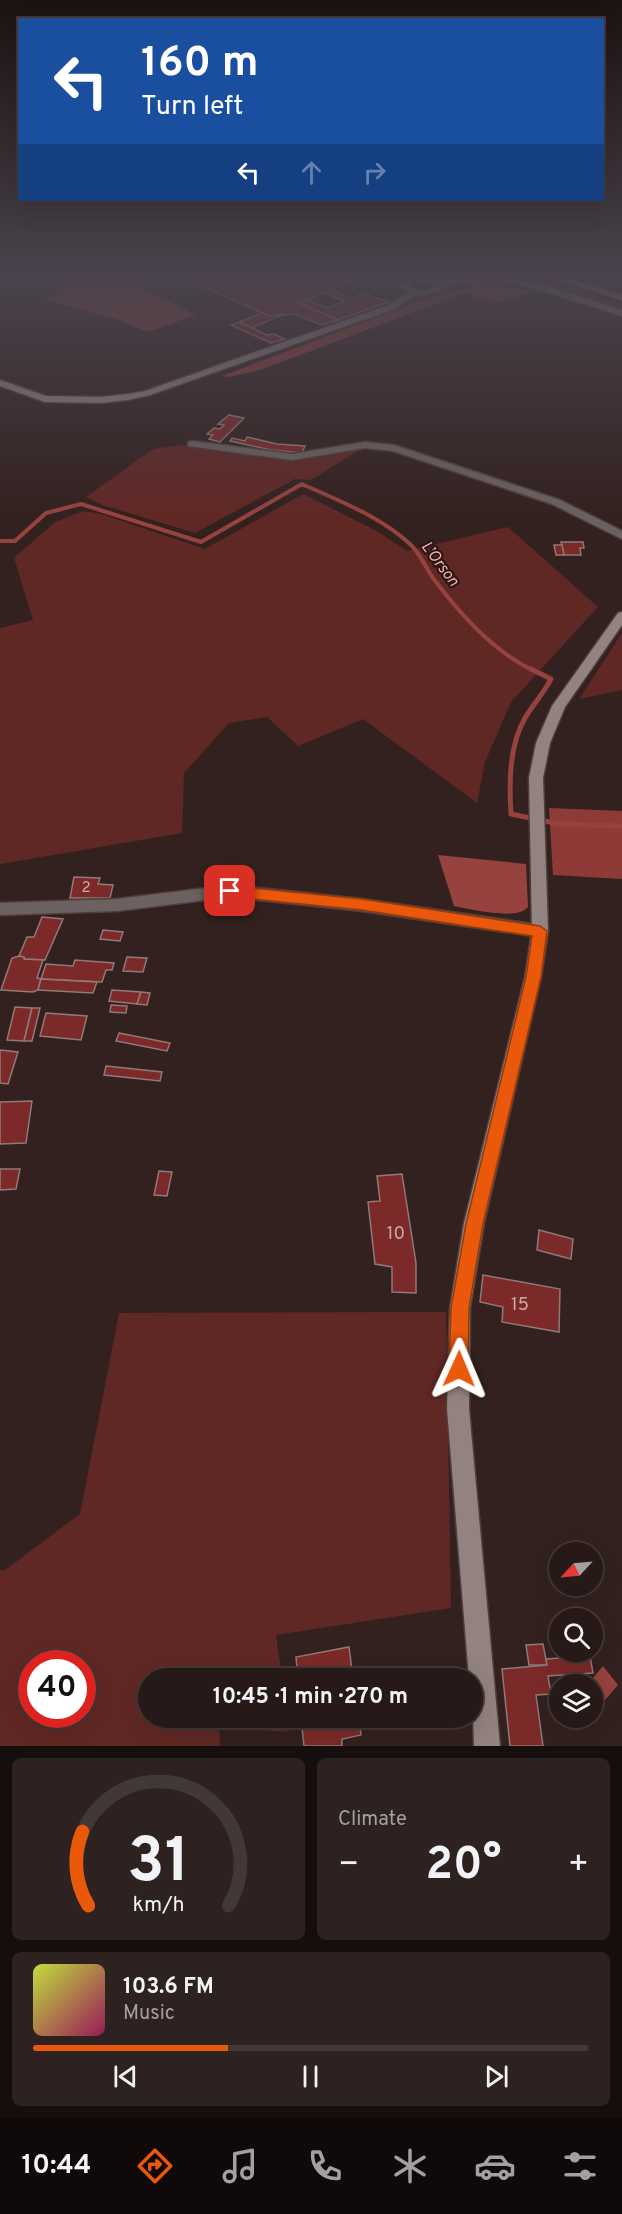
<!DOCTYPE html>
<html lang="en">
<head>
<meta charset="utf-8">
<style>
	body { margin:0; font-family:Overpass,sans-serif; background:#2e2220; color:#f1f3f6; height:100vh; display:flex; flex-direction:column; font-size:22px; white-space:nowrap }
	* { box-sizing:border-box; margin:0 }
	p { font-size:20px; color:#a4a0a1 }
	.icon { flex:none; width:33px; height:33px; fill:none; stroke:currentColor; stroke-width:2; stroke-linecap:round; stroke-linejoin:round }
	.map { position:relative; height:1746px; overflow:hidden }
	.panel { display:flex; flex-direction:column; gap:12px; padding:12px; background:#150e0d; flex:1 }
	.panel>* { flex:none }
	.hud { position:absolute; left:18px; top:18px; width:586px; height:183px; border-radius:0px; box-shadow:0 6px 24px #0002,0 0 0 2px #423836; background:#1a4fa0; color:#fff; overflow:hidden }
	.needle { width:39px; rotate:244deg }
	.buttons { position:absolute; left:549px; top:1542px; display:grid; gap:12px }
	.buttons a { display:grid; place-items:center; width:54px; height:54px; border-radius:50%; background:#261917; box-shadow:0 6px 24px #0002,0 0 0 2px #423836; font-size:30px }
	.speed { position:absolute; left:18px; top:1650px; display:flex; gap:12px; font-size:30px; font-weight:700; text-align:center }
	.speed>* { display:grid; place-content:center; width:78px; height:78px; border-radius:50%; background:#261917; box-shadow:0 6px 24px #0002,0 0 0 2px #423836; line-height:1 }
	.speed .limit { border:9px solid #d22; background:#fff; color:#111 }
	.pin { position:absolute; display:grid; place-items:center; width:51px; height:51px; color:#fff; margin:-26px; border-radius:12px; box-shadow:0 3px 9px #0006 }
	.me { position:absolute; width:66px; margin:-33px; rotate:1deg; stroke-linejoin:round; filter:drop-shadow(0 0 4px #0008) }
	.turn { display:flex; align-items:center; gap:21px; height:126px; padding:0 24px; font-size:27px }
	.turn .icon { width:78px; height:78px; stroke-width:2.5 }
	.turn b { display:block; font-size:42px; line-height:51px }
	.lanes { display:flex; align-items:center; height:57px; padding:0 24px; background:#0003; justify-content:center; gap:30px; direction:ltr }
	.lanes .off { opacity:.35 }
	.big { font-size:45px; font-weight:700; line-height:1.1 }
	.panel .card { flex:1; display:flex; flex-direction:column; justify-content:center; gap:9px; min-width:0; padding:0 21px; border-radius:9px; background:#2e2220 }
	.panel .dial { align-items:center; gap:0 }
	.dial svg { height:156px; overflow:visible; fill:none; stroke:#423836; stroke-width:7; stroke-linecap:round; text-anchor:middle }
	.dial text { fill:#f1f3f6; stroke:none }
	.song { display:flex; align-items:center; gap:18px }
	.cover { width:72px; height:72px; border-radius:9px; background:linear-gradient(135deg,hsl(70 70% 55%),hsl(330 70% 35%)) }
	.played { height:6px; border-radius:3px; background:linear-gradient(90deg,#ea580c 35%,#423836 35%) }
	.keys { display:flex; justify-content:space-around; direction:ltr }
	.heat { display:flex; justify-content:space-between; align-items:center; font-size:33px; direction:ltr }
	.panel .tiles { flex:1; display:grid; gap:12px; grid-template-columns:1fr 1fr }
	.card:last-child { grid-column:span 2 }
	.trip { position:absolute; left:138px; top:1668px; width:345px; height:60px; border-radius:30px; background:#261917; box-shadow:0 6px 24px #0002,0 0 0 2px #423836; font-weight:700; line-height:60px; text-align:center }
	.dock { display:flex; height:96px; justify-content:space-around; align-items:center; background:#0f0a09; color:#a4a0a1 }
	.dock .icon { width:42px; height:42px }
	.dock .on { color:#ea580c }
	.dock b { font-size:27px; color:#f1f3f6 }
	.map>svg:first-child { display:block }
	.green { fill:#602825; fill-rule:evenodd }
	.forest { fill:#8e3b38 }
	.water { fill:#96423e }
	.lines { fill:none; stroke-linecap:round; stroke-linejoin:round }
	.stream-far1 { stroke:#96423e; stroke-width:4 }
	.stream { stroke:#96423e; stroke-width:5 }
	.building { fill:#7c2a29; stroke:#907977; stroke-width:1.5 }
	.street-casing { stroke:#4f3e3c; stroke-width:3 }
	.secondary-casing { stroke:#4f3e3c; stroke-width:3 }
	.primary-casing { stroke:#4f3e3c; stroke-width:3 }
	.street { fill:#6b6160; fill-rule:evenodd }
	.secondary { fill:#928280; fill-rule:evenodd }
	.primary { fill:#b09b99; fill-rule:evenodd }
	.route { fill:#ea580c; stroke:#983908; stroke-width:1.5 }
	.labels { text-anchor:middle; stroke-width:4.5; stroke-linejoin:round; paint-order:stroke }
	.number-label { font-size:15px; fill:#c9abaa }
	.far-water-label { font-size:16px; font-style:italic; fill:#f6aea7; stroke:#291716 }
	.near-number-label { font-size:18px; fill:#c9abaa }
</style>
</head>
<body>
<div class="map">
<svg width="622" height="1746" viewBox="0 0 622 1746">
	<rect width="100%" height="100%" fill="#33211f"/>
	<!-- green -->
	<g class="green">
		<polygon points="544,278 622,304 622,311 544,285"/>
		<polygon points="180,445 300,459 364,447 311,480 295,479 195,533 102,505 86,497 153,449"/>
		<polygon points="303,494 377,531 407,551 508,527 598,607 511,702 485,762 477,803 363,719 298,746 267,717 229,723 184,773 182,833 0,864 0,628 33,620 14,558 55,522 83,511 101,514 205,549"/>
		<polygon points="622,633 622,690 579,699"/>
		<path d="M446 1312 451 1608 276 1635 282 1678H148V1718H287L289 1732 219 1727 220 1746H0V1570H5L80 1514 119 1313ZM32 1664H82V1714H32Z"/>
	</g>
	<!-- forest -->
	<g class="forest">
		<polygon points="81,274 138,274 127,280 196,315 148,332 119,320 45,300"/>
		<polygon points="484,283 536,291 495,304 468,294 459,295 263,369 229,377 222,376 427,298"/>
		<polygon points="549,808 622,811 622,879 553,875"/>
	</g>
	<!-- water -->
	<g class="water">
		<path d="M438 855 526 864 528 907C517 921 471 909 454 906Z"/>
		<polygon points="603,1666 618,1685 593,1714 592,1684 588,1684"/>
	</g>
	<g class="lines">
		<!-- stream-far1 -->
		<path class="stream-far1" d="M0 541H15L46 513 81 504 201 542 302 484C339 501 380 516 410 544 420 553 426 568 433 578 459 613 494 652 534 671"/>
		<!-- stream -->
		<path class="stream" d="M531 669 551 679C544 693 533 704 525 718 509 746 509 783 511 814L559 824 622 826"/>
	</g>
	<!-- building -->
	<g class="building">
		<polygon points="199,274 345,274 357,279 299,303 338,320 322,325 295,314 269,316 186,279"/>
		<polygon points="330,290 351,298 364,293 388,302 338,320 299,303 307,300 328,308 344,301 324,293"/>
		<polygon points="262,313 269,316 284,314 251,328 239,322"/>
		<polygon points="239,322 267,335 274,334 285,339 271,343 231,325"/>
		<polygon points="229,415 244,418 220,442 209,439 213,435 207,434 214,428 220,429 224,425 218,424"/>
		<polygon points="247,437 277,444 305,446 302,453 271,450 230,441 232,438 245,441"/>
		<polygon points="561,542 583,542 584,548 580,548 581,555 564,555"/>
		<polygon points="554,545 562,545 564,555 556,555"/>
		<polygon points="74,877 100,878 98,884 113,885 110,898 70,898"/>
		<polygon points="42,917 63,919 45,960 24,959 24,957 19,956 27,937 34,937"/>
		<polygon points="103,930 123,932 120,941 100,939"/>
		<polygon points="19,956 24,957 24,959 43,960 37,978 41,979 38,990 33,992 1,990 12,958"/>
		<polygon points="127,957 147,958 143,972 123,971"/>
		<polygon points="75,960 114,963 112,970 106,970 102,982 41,979 46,964 73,966"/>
		<polygon points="41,979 97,982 93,993 38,990"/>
		<polygon points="112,990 141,992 137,1004 109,1001"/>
		<polygon points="141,992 150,993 147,1005 137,1004"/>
		<polygon points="111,1005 127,1006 126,1013 110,1012"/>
		<polygon points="15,1007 32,1008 24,1041 7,1040"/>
		<polygon points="32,1008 40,1008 32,1041 24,1041"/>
		<polygon points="46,1013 87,1016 81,1040 40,1036"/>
		<polygon points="119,1033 170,1043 167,1051 116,1041"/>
		<polygon points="0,1050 18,1052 8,1084 0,1083"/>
		<polygon points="106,1066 162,1072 160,1081 104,1075"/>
		<polygon points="32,1101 26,1143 0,1144 0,1102"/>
		<polygon points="0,1169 20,1169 16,1189 0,1190"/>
		<polygon points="159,1171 172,1172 167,1196 154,1195"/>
		<polygon points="402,1174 416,1263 416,1293 392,1292 392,1267 375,1264 368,1202 380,1201 377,1176"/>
		<polygon points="539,1230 573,1239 571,1259 537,1250"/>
		<polygon points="483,1275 560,1289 559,1332 502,1322 503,1307 480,1302"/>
		<polygon points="543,1644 547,1665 529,1665 526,1645"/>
		<polygon points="349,1647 353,1678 298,1678 296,1657"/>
		<polygon points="590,1656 593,1673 548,1676 551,1694 536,1695 543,1746 510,1746 502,1669 547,1665 546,1659"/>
		<polygon points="301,1718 359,1718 361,1735 342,1739 342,1746 304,1746"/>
	</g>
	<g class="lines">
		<defs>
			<g id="street">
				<polygon points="192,441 292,454 365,442 394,445 560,500 622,531 622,539 552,504 393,451 365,448 292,460 188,446 188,442"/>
				<polygon points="230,885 362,899 540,925 546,927 548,931 546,935 540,937 362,911 230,897 117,911 0,915 0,903 117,899"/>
			</g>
			<g id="secondary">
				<path d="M424 277C455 285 488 275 520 280 550 284 592 301 622 310V316L520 284 494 282 440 286 441 291 420 296 416 295 392 310 150 395 128 400 101 403 45 402 0 386V380L46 396 101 397 128 394 145 391 386 306 409 292 399 287 404 279ZM424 281 431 284 433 288 421 291 408 286 410 283Z"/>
				<polygon points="622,612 622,625 565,707 550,743 543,778 548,931 541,977 484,1223 470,1308 469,1409 500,1746 474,1746 472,1678 469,1678 447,1409 450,1308 464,1223 525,977 532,931 529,778 536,743 552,706 618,613"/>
			</g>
			<polygon id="primary" points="539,274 552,274 622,295 622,300"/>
		</defs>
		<!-- street casing -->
		<use href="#street" class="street-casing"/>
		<!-- secondary casing -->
		<use href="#secondary" class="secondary-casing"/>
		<!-- primary casing -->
		<use href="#primary" class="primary-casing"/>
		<!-- street -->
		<use href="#street" class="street"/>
		<!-- secondary -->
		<use href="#secondary" class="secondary"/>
		<!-- primary -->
		<use href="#primary" class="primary"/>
	</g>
	<!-- sky -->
	<linearGradient id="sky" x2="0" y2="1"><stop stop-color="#1c1211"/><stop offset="0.53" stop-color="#4a434d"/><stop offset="1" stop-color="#4a434d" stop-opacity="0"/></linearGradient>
	<rect width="622" height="519" fill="url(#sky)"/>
	<!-- route -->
	<polygon class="route" points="230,886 362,899 540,926 547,931 541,977 483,1224 469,1308 468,1369 465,1375 459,1378 452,1375 449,1369 451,1308 466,1224 526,977 532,936 362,910 230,897 223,891"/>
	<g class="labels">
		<!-- number labels -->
		<g class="number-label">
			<text x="86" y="892">2</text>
		</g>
		<!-- far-water labels -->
		<g class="far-water-label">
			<text transform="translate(441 563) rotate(53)" y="6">L’Orson</text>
		</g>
		<!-- near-number labels -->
		<g class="near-number-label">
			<text x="396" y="1239">10</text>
			<text x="520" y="1310">15</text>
		</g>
	</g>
</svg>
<div class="buttons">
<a><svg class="needle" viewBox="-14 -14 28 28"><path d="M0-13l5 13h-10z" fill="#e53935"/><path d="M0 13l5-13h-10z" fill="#a4a0a1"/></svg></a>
<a><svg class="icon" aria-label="search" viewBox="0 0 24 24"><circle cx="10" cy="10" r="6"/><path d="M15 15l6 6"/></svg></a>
<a><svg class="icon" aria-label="layers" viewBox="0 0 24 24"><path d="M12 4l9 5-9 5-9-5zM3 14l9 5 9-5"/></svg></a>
</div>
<div class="speed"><div class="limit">40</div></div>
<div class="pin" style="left:230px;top:891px;background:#d93025"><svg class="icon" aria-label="arrive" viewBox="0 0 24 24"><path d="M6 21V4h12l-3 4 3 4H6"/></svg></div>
<svg class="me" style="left:459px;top:1369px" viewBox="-20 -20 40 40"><path d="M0-17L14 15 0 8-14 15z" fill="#ea580c" stroke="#fff" stroke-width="4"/></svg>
<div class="trip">10:45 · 1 min · 270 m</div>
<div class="hud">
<div class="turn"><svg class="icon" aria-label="left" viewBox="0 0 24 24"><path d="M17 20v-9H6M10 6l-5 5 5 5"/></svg><div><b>160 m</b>Turn left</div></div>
<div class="lanes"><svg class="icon" aria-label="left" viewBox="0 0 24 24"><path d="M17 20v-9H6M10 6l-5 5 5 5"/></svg><svg class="icon off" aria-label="ahead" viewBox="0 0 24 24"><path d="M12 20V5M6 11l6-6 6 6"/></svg><svg class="icon off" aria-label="right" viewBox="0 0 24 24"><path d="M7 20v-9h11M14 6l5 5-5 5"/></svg></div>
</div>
</div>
<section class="panel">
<div class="tiles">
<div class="card dial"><svg viewBox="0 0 100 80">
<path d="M14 69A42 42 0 1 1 86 69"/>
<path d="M14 69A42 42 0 0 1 11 31" stroke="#ea580c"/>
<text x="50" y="56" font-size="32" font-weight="700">31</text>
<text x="50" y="72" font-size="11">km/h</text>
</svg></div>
<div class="card"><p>Climate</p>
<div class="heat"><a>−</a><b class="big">20°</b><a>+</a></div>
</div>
<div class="card">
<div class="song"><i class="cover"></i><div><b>103.6 FM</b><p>Music</p></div></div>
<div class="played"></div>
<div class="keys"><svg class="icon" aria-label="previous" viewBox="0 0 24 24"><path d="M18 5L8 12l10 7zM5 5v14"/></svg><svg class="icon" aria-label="pause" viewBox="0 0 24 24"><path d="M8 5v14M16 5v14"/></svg><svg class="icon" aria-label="next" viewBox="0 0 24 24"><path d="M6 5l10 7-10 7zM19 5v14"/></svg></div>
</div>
</div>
</section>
<nav class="dock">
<b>10:44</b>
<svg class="icon on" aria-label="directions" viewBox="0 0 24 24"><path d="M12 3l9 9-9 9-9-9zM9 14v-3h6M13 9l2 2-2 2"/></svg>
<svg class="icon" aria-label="music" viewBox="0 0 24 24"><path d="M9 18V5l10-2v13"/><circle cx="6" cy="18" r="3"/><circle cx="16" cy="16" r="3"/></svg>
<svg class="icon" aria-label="phone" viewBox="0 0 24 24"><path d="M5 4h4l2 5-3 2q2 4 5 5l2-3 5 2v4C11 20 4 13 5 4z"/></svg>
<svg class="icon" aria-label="climate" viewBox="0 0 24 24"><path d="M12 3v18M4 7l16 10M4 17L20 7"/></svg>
<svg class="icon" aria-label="car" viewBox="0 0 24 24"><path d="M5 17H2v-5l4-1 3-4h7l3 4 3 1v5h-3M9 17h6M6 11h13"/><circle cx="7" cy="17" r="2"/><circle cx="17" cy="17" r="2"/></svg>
<svg class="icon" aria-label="filters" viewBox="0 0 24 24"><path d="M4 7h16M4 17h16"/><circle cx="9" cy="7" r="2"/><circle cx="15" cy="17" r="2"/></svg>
</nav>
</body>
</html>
